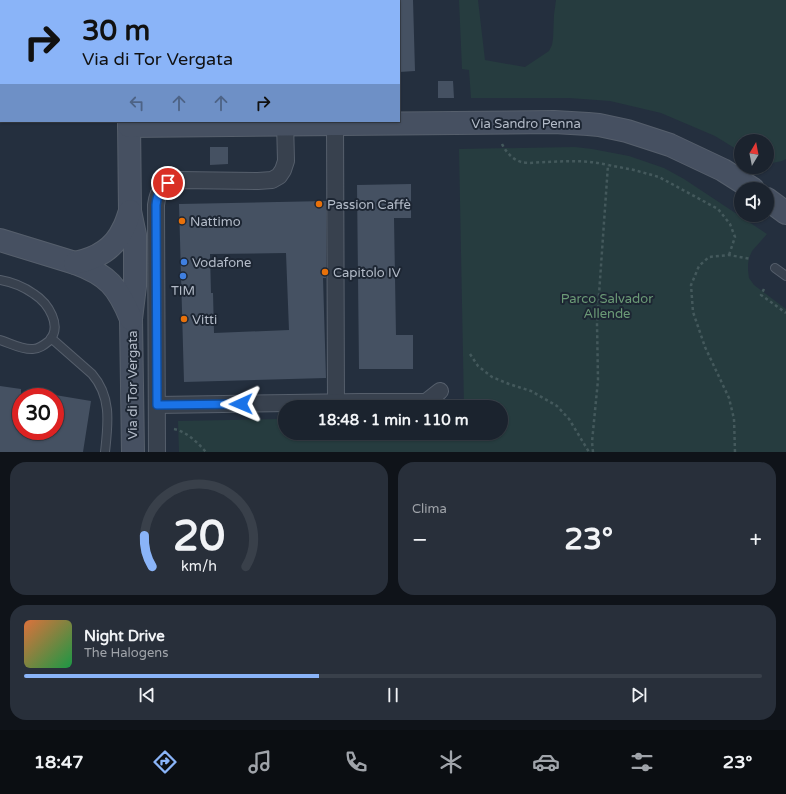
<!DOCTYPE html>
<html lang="it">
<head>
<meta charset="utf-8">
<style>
	body { margin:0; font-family:"Varela Round",sans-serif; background:#282f3a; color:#f1f3f6; height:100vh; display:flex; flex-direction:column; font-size:15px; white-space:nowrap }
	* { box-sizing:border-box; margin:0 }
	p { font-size:13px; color:#a0a4aa }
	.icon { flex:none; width:22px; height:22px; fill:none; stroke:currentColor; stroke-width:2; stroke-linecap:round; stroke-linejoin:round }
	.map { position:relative; height:452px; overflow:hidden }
	.details { display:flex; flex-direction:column; gap:10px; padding:10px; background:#0f1319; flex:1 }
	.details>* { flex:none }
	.top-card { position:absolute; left:0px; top:0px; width:400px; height:122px; box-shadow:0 1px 3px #0004,0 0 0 1px #39404a; background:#8ab4f8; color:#111; overflow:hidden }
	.needle { width:26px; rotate:10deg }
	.fabs { position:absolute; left:734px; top:134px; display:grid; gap:8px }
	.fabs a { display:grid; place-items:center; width:40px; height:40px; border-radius:50%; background:#1b232e; box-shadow:0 1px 3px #0004,0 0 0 1px #39404a; font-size:20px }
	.speed { position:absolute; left:12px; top:388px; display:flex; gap:8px; font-size:20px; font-weight:700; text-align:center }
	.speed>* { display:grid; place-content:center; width:52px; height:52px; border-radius:50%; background:#1b232e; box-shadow:0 1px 3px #0004,0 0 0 1px #39404a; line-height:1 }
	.speed .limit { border:6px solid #d22; background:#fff; color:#111 }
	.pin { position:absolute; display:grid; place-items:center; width:34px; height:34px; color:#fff; margin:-17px; border:2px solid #fff; border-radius:50%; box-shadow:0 1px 4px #0007 }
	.me { position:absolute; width:44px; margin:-22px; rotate:269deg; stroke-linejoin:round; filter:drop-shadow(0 0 3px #0008) }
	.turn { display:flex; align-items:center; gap:14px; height:84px; padding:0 16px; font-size:18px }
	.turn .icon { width:52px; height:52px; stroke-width:2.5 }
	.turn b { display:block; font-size:28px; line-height:34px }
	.lanes { display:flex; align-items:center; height:38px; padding:0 16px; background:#0003; justify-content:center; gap:20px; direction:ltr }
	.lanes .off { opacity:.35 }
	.big { font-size:30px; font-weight:700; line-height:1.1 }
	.details .widget { flex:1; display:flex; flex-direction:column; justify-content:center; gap:6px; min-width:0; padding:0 14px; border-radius:16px; background:#282f3a }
	.details .dial { align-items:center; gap:0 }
	.dial svg { height:104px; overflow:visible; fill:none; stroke:#39404a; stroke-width:7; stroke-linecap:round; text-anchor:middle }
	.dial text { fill:#f1f3f6; stroke:none }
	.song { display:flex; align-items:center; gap:12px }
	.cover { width:48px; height:48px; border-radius:6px; background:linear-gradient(135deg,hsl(20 70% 55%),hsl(140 70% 35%)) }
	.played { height:4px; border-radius:2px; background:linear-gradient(90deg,#8ab4f8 40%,#39404a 40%) }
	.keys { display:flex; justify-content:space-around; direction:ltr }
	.heat { display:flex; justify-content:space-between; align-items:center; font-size:22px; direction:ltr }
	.details .tiles { flex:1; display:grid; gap:10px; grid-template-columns:1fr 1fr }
	.widget:last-child { grid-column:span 2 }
	.trip { position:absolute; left:278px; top:400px; width:230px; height:40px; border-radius:20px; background:#1b232e; box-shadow:0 1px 3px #0004,0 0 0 1px #39404a; font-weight:700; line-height:40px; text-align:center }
	.menu { display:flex; height:64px; justify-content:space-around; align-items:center; background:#0b0e12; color:#a0a4aa }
	.menu .icon { width:28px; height:28px }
	.menu .on { color:#8ab4f8 }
	.menu b { font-size:18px; color:#f1f3f6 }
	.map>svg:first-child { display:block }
	.green { fill:#263c3f }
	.building { fill:#455162; fill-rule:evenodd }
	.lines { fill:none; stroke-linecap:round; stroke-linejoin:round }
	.lane-casing { stroke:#565f6c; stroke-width:10 }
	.street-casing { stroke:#565f6c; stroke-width:18 }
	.secondary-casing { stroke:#565f6c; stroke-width:24 }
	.path { stroke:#44595c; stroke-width:2.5; stroke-dasharray:3 3; stroke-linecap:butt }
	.lane { stroke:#38414e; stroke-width:8 }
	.street { stroke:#38414e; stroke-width:16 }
	.secondary { stroke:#465061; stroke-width:22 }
	.route-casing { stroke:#114b97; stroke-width:10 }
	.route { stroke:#1a73e8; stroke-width:7 }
	.food-dot { fill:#e8710a; stroke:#1d2633; stroke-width:1.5 }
	.shop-dot { fill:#3f7fe0; stroke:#1d2633; stroke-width:1.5 }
	.labels { text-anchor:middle; stroke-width:4; stroke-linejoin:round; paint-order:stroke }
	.street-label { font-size:13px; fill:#b4bcc9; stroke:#1d2633 }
	.poi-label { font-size:13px; fill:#b4bcc9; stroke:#1d2633; text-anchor:start }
	.park-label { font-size:13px; fill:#6b9a76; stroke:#1d2633 }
</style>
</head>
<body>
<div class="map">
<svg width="786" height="452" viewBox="0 0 786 452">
	<rect width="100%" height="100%" fill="#242f3e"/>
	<!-- green -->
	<g class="green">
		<polygon points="459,0 478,0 485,60 525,67 549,51 552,45 553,39 554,15 556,0 786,0 786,159 782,161 767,164 767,141 741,141 741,152 715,136 661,113 610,101 569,98 471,98 469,70 462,69"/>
		<polygon points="575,147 592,149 629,156 664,168 684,179 767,234 752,251 749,258 748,264 748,270 749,278 754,285 786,309 786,452 179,452 178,421 285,419 285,433 501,433 501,407 464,407 459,149"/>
	</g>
	<!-- building -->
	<g class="building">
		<polygon points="399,0 413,0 415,71 399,72"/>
		<polygon points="438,81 453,81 454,98 438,98"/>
		<polygon points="210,147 228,147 228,164 210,165"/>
		<polygon points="411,184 411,218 394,218 396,335 413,335 413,369 359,369 357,185"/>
		<path d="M326 201V278H323L326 378 184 382 179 204ZM286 253 289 330 214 333 213 293H211L210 254Z"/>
		<polygon points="0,386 21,389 21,431 55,431 55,395 91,401 83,452 0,452"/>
	</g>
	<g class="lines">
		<defs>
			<g id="lane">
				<polyline points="775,268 786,276"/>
				<path d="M0 280C12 282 24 287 34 294 48 303 63 326 49 341 44 345 39 349 33 349 22 350 10 343 0 340"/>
				<path d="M51 338 92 374C112 397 108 424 105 452"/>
			</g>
			<g id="street">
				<polyline points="152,0 152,1"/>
				<polyline points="334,1 334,0"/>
				<polyline points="335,121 336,402"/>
				<polyline points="157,405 360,402 426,402 440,391"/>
				<path d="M157 452 156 205C158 190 163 183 178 180L258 181 272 180 279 176 283 170 286 161 285 121"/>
			</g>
			<g id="secondary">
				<polyline points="123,0 123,1"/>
				<polyline points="6,1 6,0"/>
				<polyline points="0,35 1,31"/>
				<polyline points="129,121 130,211 135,235 135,286 131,319 133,452"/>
				<polyline points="129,126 455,123 554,122 588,124 599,125 627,131 670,145 723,170 753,189"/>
				<polyline points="767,199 786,213"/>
				<path d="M0 240 75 263C108 275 118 287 131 319"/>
				<path d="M75 263C95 259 114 249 123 229 126 224 128 217 130 211"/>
			</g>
		</defs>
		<!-- lane casing -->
		<use href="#lane" class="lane-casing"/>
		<!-- street casing -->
		<use href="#street" class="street-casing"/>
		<!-- secondary casing -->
		<use href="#secondary" class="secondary-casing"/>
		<!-- path -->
		<g class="path">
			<path d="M502 144C506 152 512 159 521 162 528 164 539 162 546 162 567 161 588 160 608 165"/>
			<polyline points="764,289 761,295 786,313"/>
			<polyline points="470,354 478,366 492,377 509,384 531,391 557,406 569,419 589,452"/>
			<path d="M174 429C187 432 197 442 206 452"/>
			<polyline points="593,452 592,442 598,380 597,323 608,165 634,170 659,177 718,209 730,224 735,237 729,255"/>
			<polyline points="735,452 734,419 729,398 705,347 693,312 691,285 699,266 709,257 729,255 751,259"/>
		</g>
		<!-- lane -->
		<use href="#lane" class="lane"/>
		<!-- street -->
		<use href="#street" class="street"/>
		<!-- secondary -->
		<use href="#secondary" class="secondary"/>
	</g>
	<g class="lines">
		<defs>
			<path id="route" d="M168 183C160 189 157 195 156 205L157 405 241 404"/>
		</defs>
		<!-- route casing -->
		<use href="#route" class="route-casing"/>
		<!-- route -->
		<use href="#route" class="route"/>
	</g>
	<!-- markers -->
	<g class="food-dot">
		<circle cx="319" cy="204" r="4"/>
		<circle cx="182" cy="221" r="4"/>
		<circle cx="325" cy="272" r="4"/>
		<circle cx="184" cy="319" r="4"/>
	</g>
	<g class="shop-dot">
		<circle cx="184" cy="262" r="4"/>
		<circle cx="183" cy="276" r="4"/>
	</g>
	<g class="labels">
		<!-- street labels -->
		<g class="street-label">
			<text x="526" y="128">Via Sandro Penna</text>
			<text transform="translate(132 385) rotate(-90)" y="5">Via di Tor Vergata</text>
		</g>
		<!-- poi labels -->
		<g class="poi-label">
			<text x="327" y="209">Passion Caffè</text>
			<text x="190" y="226">Nattimo</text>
			<text x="192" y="267">Vodafone</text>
			<text x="333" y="277">Capitolo IV</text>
			<text x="183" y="295" text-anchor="middle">TIM</text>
			<text x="192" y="324">Vitti</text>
		</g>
		<!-- park labels -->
		<g class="park-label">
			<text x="607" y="303">Parco Salvador<tspan x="607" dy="15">Allende</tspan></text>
		</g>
	</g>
</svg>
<div class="fabs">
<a><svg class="needle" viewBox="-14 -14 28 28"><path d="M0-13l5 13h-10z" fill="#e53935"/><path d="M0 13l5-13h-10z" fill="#a0a4aa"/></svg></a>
<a><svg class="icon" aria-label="sound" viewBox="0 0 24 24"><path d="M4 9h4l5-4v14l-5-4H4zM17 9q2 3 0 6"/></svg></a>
</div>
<div class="speed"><div class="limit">30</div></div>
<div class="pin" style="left:168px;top:183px;background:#d93025"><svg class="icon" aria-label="arrive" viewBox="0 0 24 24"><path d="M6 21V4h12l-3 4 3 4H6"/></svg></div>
<svg class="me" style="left:241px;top:404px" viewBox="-20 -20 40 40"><path d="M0-17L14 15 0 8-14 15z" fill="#1a73e8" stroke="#fff" stroke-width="4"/></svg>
<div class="trip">18:48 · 1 min · 110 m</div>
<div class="top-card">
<div class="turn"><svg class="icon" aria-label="right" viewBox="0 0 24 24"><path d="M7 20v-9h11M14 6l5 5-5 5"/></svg><div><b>30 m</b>Via di Tor Vergata</div></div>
<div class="lanes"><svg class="icon off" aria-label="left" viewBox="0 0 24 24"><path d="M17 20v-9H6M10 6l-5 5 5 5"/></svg><svg class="icon off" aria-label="ahead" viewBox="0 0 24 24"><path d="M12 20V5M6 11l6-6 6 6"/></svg><svg class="icon off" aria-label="ahead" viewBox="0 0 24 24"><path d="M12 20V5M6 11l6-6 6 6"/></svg><svg class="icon" aria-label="right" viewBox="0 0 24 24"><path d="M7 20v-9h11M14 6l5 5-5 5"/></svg></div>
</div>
</div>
<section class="details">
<div class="tiles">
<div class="widget dial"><svg viewBox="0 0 100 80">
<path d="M14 69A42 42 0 1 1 86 69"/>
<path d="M14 69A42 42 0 0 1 8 45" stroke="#8ab4f8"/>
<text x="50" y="56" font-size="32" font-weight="700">20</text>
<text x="50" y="72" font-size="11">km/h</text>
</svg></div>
<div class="widget"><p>Clima</p>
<div class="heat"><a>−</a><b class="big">23°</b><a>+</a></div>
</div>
<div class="widget">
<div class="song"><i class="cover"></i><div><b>Night Drive</b><p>The Halogens</p></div></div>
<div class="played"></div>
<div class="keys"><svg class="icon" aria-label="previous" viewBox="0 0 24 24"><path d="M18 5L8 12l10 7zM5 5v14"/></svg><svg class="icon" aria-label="pause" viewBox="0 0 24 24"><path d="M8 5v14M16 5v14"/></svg><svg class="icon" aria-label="next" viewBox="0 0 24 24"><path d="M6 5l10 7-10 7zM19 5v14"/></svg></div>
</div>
</div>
</section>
<nav class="menu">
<b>18:47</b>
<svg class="icon on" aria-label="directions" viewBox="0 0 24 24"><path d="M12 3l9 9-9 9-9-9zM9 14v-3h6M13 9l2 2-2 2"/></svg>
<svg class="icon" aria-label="music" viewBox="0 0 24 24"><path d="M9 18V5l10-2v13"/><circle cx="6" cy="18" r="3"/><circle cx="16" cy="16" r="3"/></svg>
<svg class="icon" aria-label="phone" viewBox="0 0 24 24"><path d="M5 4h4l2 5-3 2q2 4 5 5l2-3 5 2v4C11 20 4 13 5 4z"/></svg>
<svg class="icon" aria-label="climate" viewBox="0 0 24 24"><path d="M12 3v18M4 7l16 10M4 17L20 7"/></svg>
<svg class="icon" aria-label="car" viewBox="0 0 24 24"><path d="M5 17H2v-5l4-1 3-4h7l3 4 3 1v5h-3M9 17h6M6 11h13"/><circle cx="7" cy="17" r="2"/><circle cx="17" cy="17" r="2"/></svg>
<svg class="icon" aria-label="filters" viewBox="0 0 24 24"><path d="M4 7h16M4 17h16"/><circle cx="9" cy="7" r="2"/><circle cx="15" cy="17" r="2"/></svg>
<b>23°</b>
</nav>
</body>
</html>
